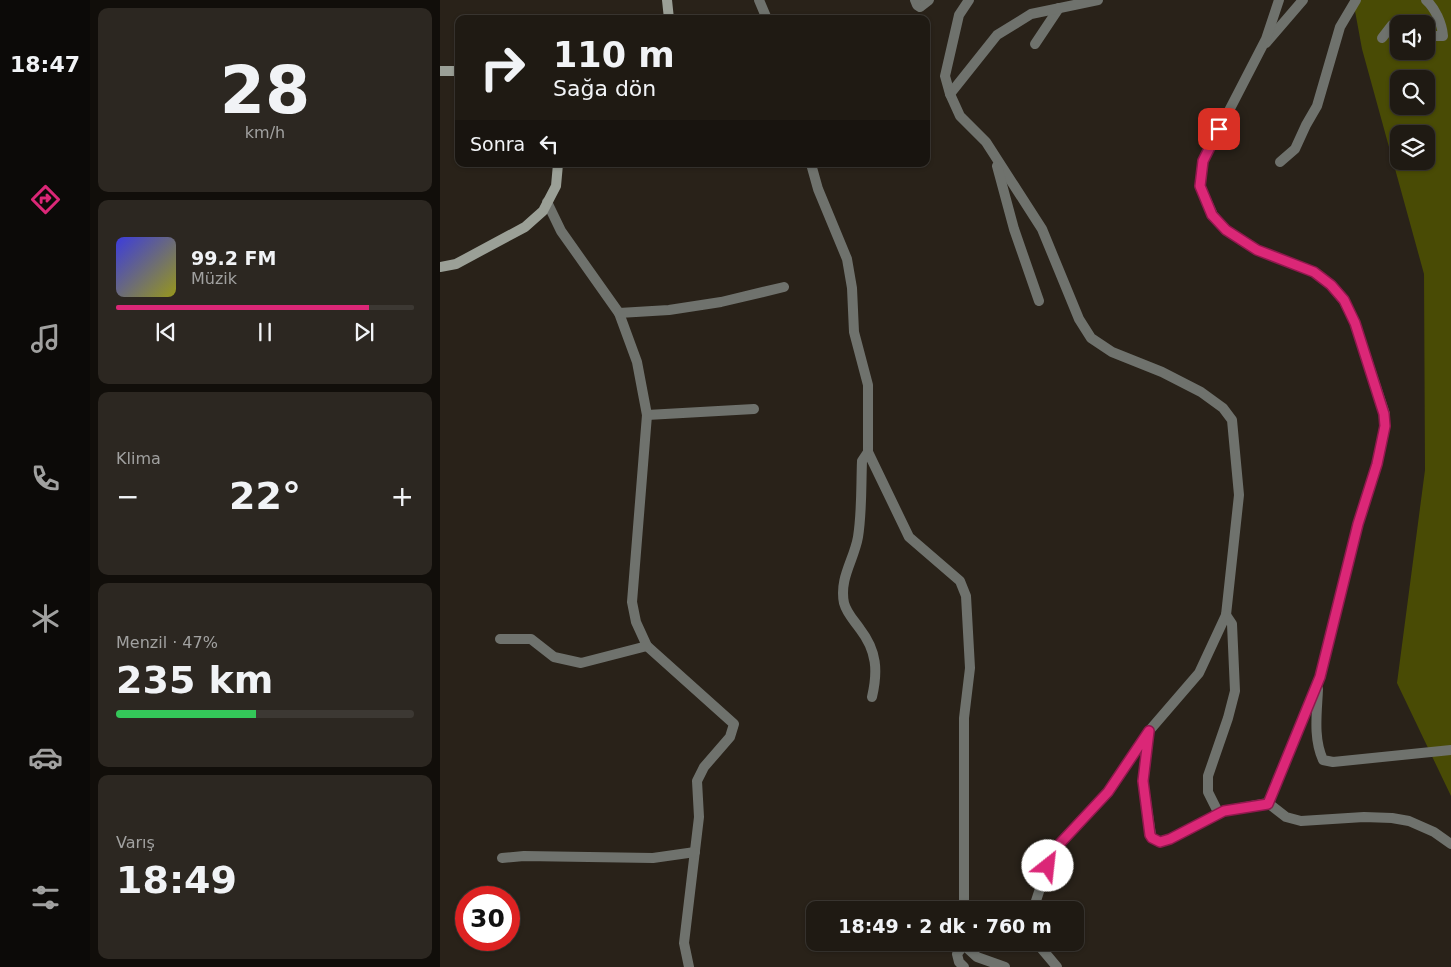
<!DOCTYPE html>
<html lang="tr">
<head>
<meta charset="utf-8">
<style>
	body { margin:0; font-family:"DejaVu Sans",sans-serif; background:#2c2721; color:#f1f3f6; height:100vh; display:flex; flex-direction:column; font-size:19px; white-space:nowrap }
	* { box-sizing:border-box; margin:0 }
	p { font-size:16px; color:#a1a1a0 }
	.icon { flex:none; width:28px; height:28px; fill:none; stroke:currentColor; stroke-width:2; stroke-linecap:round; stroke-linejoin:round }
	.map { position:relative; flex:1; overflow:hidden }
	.side { display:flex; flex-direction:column; gap:8px; padding:8px; background:#110e0a; width:350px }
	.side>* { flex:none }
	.banner { position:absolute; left:15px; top:15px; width:475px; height:152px; border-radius:10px; box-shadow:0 1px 4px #0004,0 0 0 1px #3c3833; background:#1f1a13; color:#f1f3f6; overflow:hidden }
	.fabs { position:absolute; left:950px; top:15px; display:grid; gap:10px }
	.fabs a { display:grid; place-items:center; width:45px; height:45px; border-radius:10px; background:#1f1a13; box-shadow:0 1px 4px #0004,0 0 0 1px #3c3833; font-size:25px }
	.speed { position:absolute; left:15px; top:886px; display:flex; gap:10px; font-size:25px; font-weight:700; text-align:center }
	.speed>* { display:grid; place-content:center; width:65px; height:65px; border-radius:50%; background:#1f1a13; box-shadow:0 1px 4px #0004,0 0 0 1px #3c3833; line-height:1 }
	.speed .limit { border:8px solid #d22; background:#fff; color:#111 }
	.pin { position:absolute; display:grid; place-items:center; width:42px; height:42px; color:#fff; margin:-21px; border-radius:10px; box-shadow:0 2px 8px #0006 }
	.me { position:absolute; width:55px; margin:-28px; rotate:29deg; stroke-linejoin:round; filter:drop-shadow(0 0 4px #0008) }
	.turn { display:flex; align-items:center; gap:18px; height:105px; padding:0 15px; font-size:22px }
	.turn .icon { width:65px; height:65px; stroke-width:2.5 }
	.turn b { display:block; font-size:35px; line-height:42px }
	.then { display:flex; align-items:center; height:48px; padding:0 15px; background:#0003; gap:10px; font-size:19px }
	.big { font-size:38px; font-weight:800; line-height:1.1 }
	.side .card { flex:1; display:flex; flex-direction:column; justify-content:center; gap:8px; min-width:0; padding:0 18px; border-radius:10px; background:#2c2721 }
	.side .dial { align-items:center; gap:0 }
	.dial b { font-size:65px; line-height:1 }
	.song { display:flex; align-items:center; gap:15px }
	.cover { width:60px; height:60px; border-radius:8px; background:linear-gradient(135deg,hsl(240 70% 55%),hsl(60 70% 35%)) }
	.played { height:5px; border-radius:2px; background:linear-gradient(90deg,#db2777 85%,#3c3833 85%) }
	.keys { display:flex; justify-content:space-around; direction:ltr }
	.heat { display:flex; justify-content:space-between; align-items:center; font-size:28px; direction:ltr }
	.charge { height:8px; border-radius:4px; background:linear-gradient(90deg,#34c759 47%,#3c3833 0) }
	.trip { position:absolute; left:366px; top:901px; width:278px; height:50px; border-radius:10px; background:#1f1a13; box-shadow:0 1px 4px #0004,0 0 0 1px #3c3833; font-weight:800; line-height:50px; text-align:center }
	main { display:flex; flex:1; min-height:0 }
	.tab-bar { display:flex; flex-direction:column; width:90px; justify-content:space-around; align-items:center; background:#0c0a08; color:#a1a1a0 }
	.tab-bar .icon { width:35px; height:35px }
	.tab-bar .on { color:#db2777 }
	.tab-bar b { font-size:22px; color:#f1f3f6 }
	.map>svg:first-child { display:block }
	.green { fill:#494b05; fill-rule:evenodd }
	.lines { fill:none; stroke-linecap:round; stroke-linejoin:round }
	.street { stroke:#6f726d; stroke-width:10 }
	.secondary { stroke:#9ba097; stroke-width:10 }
	.route-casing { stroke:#8e194d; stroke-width:12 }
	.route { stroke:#db2777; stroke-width:9 }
</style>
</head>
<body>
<main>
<nav class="tab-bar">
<b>18:47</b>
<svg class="icon on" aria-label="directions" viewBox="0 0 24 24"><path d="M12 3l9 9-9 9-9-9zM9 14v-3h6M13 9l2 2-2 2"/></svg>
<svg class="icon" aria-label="music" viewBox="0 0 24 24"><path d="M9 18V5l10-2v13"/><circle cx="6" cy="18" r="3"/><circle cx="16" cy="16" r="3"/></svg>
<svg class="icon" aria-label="phone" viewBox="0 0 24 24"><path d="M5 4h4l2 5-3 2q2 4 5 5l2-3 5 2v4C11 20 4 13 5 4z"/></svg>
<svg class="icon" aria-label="climate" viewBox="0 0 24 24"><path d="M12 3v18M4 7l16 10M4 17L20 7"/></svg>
<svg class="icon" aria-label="car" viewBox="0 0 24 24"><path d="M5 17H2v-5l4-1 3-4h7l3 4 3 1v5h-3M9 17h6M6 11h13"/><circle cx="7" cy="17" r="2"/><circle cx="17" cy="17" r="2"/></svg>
<svg class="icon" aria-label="filters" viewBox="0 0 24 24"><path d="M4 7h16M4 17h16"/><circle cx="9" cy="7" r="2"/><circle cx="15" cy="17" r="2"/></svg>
</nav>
<section class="side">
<div class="card dial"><b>28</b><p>km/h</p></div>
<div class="card">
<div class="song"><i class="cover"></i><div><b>99.2 FM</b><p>Müzik</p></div></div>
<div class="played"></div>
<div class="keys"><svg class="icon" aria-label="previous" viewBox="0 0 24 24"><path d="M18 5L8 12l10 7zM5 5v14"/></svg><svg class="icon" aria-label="pause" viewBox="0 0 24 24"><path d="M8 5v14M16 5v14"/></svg><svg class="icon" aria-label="next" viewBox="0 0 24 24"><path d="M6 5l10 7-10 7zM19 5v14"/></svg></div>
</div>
<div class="card"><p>Klima</p>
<div class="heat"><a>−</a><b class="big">22°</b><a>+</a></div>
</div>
<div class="card"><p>Menzil · 47%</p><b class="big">235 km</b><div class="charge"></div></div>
<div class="card"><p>Varış</p><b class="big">18:49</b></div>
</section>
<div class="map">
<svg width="1011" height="967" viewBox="0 0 1011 967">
	<rect width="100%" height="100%" fill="#292219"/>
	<!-- green -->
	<path class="green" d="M913 0H1011V796L957 683 985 470 984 274 922 49ZM959 24H986V51H959ZM959 79H986V106H959ZM959 134H986V161H959Z"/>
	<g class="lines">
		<!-- street -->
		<g class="street">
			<polyline points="319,0 327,19"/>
			<polyline points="475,0 477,5 480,7 489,0"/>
			<polyline points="529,0 519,15 505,76 510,94 520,116 546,142 602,229 639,319 651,338 672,352 722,372 761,392 783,408 792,420 799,495 786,615 759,673 709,731 668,792 612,852 593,910"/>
			<path d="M986 0C995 8 1002 23 1003 36H993L986 27"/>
			<polyline points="942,38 952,25 973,19 980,24"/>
			<polyline points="826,43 863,0"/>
			<polyline points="595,44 619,8"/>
			<polyline points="510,94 557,35 591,14 658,0"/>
			<polyline points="840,162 855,149 866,125 877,106 900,27 916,0"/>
			<polyline points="371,164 378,189 407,259 412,288 414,332 428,385 428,452 469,537 520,581 526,596 530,668 524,718 524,910"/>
			<polyline points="557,166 574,229 599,301"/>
			<polyline points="107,202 121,231 179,313 197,362 207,415 192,602 196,622 207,646 294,724 290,737 264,767 257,781 259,817 244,943 249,967"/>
			<polyline points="179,313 229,310 281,302 344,287"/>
			<polyline points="207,415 314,409"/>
			<path d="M428 452 422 461C421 486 422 512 418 537 414 560 399 578 404 603 407 614 414 620 420 629 437 651 438 671 432 697"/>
			<polyline points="60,639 91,639 114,657 141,663 207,646"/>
			<path d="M878 689C877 713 873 738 883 760L893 762 1011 750"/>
			<polyline points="708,734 703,781 711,835 712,838 719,842 730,839 784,811 828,803 846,817 861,821 924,817 952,818 969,821 994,832 1011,844"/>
			<polyline points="828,803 880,677 918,524 937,464 945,426 945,414 915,323 904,301 891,285 874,272 817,250 786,230 773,215 760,186 763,161 826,39 839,0"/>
			<polyline points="784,811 778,812 768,792 768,776 788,718 795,691 792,624 786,615"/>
			<polyline points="62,858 84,856 213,858 255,852"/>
			<polyline points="596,942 617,967"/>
			<polyline points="524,945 537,957 565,967"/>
			<polyline points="524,967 519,962 517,954 524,945 524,942"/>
		</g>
		<!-- secondary -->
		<g class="secondary">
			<polyline points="227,0 229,19"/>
			<polyline points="0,71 19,71"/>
			<polyline points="0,267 16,264 85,227 103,211 116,186 118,164"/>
		</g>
	</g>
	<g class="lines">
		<defs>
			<polyline id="route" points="608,866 612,852 668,792 709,731 703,781 710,835 712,838 720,842 730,839 784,811 828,804 880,677 918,524 937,464 945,426 944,414 915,323 904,300 891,285 874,272 817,250 786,230 772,215 760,186 763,161 779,129"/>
		</defs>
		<!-- route casing -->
		<use href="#route" class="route-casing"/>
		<!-- route -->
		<use href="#route" class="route"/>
	</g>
</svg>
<div class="fabs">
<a><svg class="icon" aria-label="sound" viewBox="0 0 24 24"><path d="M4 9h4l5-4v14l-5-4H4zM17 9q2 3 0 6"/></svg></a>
<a><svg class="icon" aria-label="search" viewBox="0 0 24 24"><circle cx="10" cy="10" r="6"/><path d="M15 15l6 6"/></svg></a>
<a><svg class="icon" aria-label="layers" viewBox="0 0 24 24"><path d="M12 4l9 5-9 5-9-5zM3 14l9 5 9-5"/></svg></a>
</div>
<div class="speed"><div class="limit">30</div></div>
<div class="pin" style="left:779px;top:129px;background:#d93025"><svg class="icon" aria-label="arrive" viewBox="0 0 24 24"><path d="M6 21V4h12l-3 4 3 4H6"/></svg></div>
<svg class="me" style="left:608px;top:866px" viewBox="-20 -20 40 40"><circle r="19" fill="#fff"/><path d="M0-13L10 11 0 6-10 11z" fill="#db2777"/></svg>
<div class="trip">18:49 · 2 dk · 760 m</div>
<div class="banner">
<div class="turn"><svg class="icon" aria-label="right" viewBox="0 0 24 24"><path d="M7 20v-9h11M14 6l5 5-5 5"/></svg><div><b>110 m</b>Sağa dön</div></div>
<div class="then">Sonra<svg class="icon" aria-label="left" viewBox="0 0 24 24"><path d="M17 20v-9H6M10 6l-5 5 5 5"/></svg></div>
</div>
</div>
</main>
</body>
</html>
